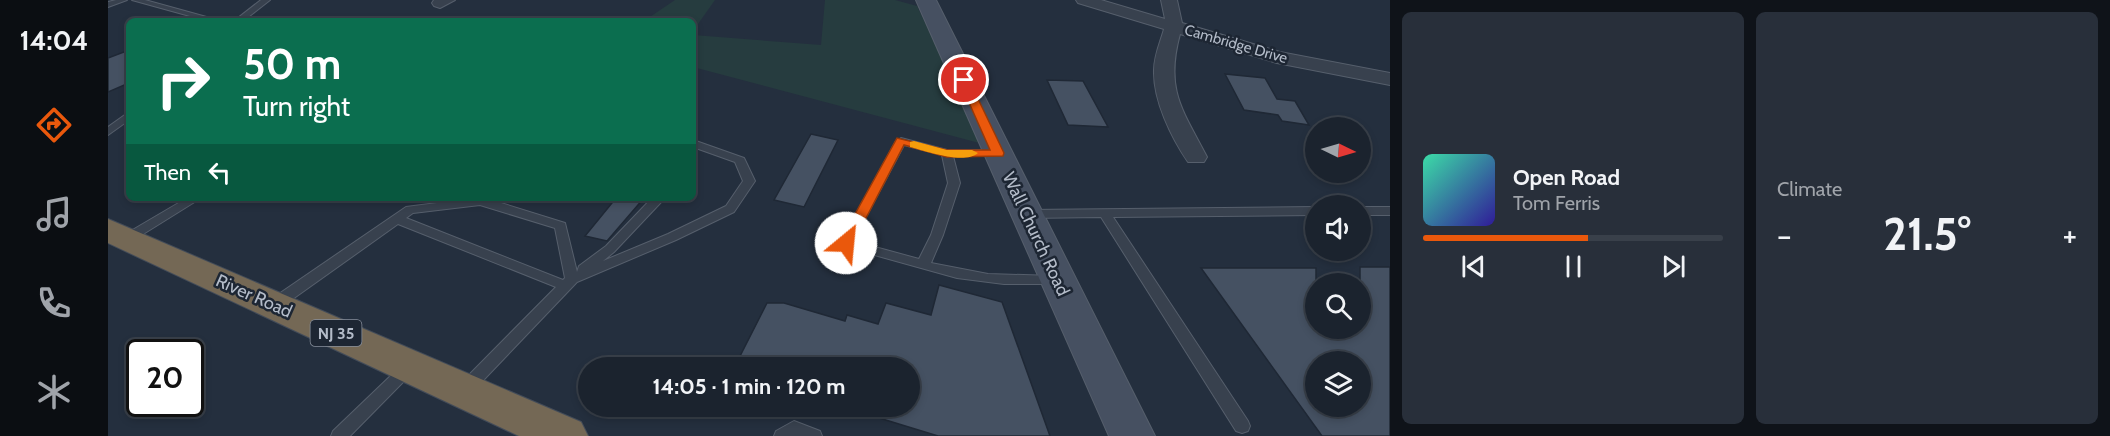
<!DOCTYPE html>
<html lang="en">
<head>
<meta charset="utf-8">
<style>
	body { margin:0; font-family:Cabin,sans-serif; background:#282f3a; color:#f1f3f6; height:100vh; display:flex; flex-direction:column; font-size:22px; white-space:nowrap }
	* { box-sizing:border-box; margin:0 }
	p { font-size:20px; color:#a0a4aa }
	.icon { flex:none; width:33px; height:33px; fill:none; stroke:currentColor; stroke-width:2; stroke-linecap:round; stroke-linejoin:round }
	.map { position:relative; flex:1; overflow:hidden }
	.side { display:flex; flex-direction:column; gap:12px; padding:12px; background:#0f1319; width:720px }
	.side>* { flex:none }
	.hud { position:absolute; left:18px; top:18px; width:570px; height:183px; border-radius:9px; box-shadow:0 3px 9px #0003,0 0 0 2px #39404a; background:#0b6e4f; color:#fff; overflow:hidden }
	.needle { width:39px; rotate:95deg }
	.controls { position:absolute; left:1197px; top:117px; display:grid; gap:12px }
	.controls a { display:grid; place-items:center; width:66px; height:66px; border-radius:50%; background:#1b232e; box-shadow:0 3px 9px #0003,0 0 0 2px #39404a; font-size:30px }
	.speed { position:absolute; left:18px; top:339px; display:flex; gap:12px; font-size:30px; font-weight:700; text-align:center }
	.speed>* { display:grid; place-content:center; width:78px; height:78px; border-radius:50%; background:#1b232e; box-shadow:0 3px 9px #0003,0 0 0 2px #39404a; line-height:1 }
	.speed .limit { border:3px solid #111; border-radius:9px; background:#fff; color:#111 }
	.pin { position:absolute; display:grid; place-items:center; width:51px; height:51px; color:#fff; margin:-26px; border:3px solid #fff; border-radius:50%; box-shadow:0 2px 6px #0007 }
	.me { position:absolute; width:66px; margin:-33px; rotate:28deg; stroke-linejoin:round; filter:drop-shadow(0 0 4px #0008) }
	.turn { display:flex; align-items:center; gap:21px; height:126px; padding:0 18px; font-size:27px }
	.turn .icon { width:78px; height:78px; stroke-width:2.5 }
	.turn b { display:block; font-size:42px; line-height:51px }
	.then { display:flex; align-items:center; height:57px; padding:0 18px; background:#0003; gap:12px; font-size:22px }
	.big { font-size:45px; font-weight:700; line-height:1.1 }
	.side .card { flex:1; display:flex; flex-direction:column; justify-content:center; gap:9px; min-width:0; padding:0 21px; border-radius:9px; background:#282f3a }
	.song { display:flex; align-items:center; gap:18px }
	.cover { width:72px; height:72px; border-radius:9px; background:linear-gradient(135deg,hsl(160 70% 55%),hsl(250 70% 35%)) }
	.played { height:6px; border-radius:3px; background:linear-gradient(90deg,#ea580c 55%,#39404a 55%) }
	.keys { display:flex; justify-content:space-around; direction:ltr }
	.heat { display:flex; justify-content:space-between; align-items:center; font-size:33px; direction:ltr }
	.side .tiles { flex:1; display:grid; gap:12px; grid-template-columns:repeat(2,1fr) }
	.trip { position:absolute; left:470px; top:357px; width:342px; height:60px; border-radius:30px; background:#1b232e; box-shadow:0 3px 9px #0003,0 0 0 2px #39404a; font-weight:700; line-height:60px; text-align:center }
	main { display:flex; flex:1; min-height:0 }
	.tab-bar { display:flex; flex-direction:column; width:108px; justify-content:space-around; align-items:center; background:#0b0e12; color:#a0a4aa }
	.tab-bar .icon { width:42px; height:42px }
	.tab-bar .active { color:#ea580c }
	.tab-bar b { font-size:27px; color:#f1f3f6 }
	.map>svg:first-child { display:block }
	.green { fill:#263c3f }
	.building { fill:#455162; stroke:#1f2835; stroke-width:1.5; fill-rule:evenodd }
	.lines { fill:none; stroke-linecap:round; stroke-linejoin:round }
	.lane-casing { stroke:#565f6c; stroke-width:2 }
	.street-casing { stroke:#565f6c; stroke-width:2 }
	.secondary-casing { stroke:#565f6c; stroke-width:2 }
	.highway-casing { stroke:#434c59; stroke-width:2 }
	.lane { fill:#38414e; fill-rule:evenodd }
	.street { fill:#38414e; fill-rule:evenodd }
	.secondary { fill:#465061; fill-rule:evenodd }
	.highway { fill:#746855; fill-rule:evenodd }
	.route { fill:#ea580c; stroke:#983908; stroke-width:1.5 }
	.slow { fill:#f59e0b }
	.labels { text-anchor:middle; stroke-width:5; stroke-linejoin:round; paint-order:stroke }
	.far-street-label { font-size:15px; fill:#b4bcc9; stroke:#1d2633 }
	.shield { fill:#1d2633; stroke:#878f9c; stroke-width:1.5 }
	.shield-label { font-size:16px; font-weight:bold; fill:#b4bcc9 }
	.street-label { font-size:18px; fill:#b4bcc9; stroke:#1d2633 }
</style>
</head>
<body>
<main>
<nav class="tab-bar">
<b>14:04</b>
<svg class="icon active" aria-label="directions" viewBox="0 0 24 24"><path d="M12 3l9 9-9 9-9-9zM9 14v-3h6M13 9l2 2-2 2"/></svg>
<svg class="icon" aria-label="music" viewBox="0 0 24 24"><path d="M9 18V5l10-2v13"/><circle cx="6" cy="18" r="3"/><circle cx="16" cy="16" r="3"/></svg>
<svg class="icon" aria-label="phone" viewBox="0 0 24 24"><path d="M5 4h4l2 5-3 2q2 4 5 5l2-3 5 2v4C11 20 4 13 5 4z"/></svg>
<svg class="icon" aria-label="climate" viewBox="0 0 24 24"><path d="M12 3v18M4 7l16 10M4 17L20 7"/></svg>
</nav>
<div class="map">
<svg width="1282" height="436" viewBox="0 0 1282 436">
	<rect width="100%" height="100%" fill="#242f3e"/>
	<!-- green -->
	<g class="green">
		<polygon points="567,0 607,0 585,31 585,21 536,21"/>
		<polygon points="717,0 787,0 809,6 875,144 585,67 585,35 713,45"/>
	</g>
	<!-- building -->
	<g class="building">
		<polygon points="21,50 21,83 0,92 0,58"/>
		<polygon points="1117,74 1157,78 1169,99 1187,101 1201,125 1174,121 1170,115 1136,110"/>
		<polygon points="939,80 975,81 1000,127 960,125"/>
		<polygon points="703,134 730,140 696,207 666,200"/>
		<polygon points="508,198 536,198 499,241 477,236"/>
		<path d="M1252 267H1282V436H1214L1093 268H1208V328H1252ZM1208 362H1252V406H1208Z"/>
		<polygon points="831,285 894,302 942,436 830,436 732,406 801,406 801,368 626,368 659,303 676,303 737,321 739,315 770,324 778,303 823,315"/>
	</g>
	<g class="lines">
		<defs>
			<g id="lane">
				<polygon points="8,0 19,0 0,7 0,2"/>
				<polygon points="24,0 37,0 113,21 100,21"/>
				<polygon points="153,0 162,0 135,21 126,21"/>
				<polygon points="21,112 21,120 0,135 0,127"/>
				<path d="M793 138 839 150H890L895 153 890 156H845L852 183 835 235 823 263 880 274 946 276 951 278 953 281 951 284H896L849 278 734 246 732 243 788 141ZM796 145 834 155 840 183 823 235 811 259 745 241Z"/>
				<path d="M585 140 636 158 637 160 647 181 626 212 568 240 469 282 364 392 359 393 354 392 351 387 354 382 448 287 290 224 172 308H162L160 304 162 300 298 207 368 198H377L457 223 469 272 471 266 498 246 544 198H557L506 252 495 261 560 234 618 206 635 181 627 162 585 147ZM372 205 447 228 457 278 455 280 298 218 305 213Z"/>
				<polygon points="79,198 93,198 24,241 16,241 14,238 16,235"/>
				<polygon points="1208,207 1208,215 1005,217 1140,421 1142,426 1140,431 1134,433 1128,431 993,217 920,218 914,214 920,210"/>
				<rect x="1252" y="207" width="30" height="8"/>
				<polygon points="299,363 304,365 307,369 304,373 242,436 223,436 225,431 294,365"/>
				<polygon points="686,421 712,431 714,436 666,436 668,431"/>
			</g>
			<g id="street">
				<polygon points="326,0 347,0 332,8 326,6 324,3"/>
				<path d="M968 0H993L1057 19 1053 0H1069L1074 23 1172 52 1282 73V85L1169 63 1072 34C1057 90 1074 109 1099 157L1096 162H1080C1063 137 1045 100 1046 70 1046 56 1052 43 1056 29L970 3Z"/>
			</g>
			<polygon id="secondary" points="808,0 828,0 1047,436 1001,436"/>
			<polygon id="highway" points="0,219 473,422 480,436 411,436 0,243"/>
		</defs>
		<!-- lane casing -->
		<use href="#lane" class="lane-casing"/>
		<!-- street casing -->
		<use href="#street" class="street-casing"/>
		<!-- secondary casing -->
		<use href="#secondary" class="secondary-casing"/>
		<!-- highway casing -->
		<use href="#highway" class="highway-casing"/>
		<!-- lane -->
		<use href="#lane" class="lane"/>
		<!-- street -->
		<use href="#street" class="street"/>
		<!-- secondary -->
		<use href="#secondary" class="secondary"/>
		<!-- highway -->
		<use href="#highway" class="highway"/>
	</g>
	<!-- route -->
	<polygon class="route" points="856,77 861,80 896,153 895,156 839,157 796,145 743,247 733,247 731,243 789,138 839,150 882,150 851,80"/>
	<!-- slow -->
	<path class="slow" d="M806 141 839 150H864L870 153C856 165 818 151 802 147V142Z"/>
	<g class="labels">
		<!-- far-street labels -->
		<g class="far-street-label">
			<text transform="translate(1128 44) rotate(16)" y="5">Cambridge Drive</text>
		</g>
		<!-- shield labels -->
		<rect class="shield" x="202.5" y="320" width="51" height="26" rx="4.5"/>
		<g class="shield-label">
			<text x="228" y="339">NJ 35</text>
		</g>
		<!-- street labels -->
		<g class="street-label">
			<text transform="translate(928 234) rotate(65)" y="6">Wall Church Road</text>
			<text transform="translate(146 296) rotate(24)" y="6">River Road</text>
		</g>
	</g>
</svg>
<div class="controls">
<a><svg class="needle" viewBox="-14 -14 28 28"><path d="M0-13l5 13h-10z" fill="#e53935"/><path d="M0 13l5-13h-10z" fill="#a0a4aa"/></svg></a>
<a><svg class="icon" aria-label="sound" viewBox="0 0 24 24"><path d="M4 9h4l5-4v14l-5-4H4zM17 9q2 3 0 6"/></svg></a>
<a><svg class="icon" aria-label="search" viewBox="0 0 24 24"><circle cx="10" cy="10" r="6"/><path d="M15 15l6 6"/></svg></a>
<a><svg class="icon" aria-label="layers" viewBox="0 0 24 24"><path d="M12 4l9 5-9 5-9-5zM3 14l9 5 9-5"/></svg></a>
</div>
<div class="speed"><div class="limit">20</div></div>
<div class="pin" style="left:856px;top:80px;background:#d93025"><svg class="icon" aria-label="arrive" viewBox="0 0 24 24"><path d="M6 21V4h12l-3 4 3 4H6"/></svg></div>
<svg class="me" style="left:738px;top:243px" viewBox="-20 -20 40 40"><circle r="19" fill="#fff"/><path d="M0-13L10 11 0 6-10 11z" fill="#ea580c"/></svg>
<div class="trip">14:05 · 1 min · 120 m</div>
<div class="hud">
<div class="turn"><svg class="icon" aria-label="right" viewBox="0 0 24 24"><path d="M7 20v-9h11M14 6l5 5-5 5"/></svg><div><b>50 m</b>Turn right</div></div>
<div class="then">Then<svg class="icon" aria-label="left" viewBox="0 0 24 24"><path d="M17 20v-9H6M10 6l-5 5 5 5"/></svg></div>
</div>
</div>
<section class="side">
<div class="tiles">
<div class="card">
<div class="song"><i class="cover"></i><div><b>Open Road</b><p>Tom Ferris</p></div></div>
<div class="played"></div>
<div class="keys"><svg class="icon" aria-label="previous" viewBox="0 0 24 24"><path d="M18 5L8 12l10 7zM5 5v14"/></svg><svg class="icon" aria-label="pause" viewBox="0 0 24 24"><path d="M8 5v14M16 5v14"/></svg><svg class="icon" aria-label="next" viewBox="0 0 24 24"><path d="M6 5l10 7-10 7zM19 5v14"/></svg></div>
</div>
<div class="card"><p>Climate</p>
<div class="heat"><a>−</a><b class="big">21.5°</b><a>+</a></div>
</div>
</div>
</section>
</main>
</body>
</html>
